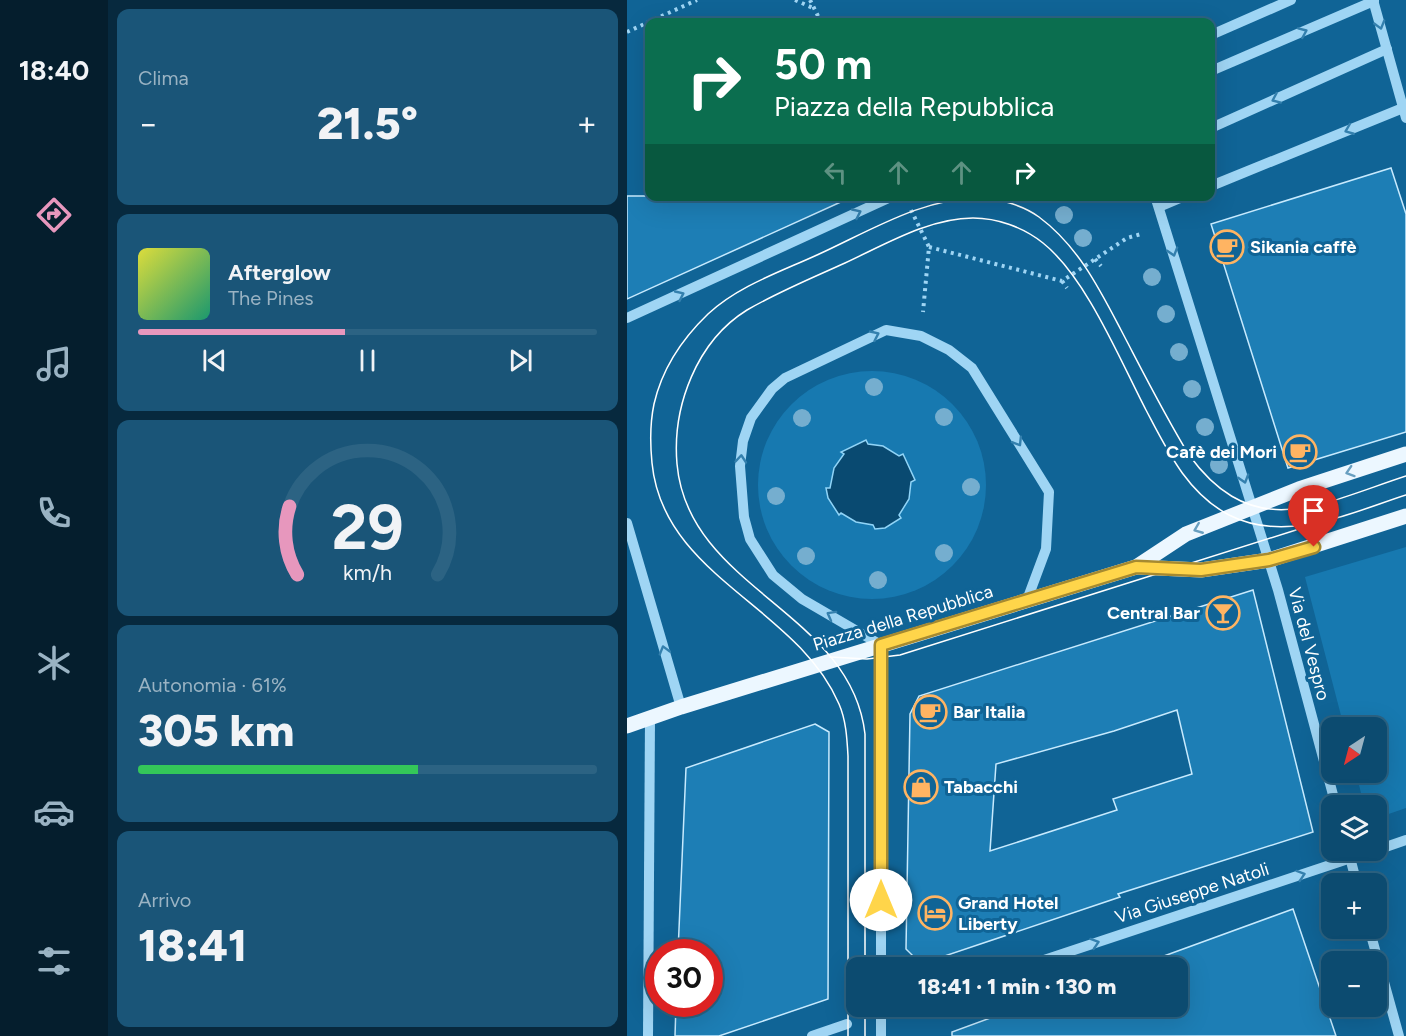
<!DOCTYPE html>
<html lang="it">
<head>
<meta charset="utf-8">
<style>
	body { margin:0; font-family:Figtree,sans-serif; background:#1a5578; color:#f1f3f6; height:100vh; display:flex; flex-direction:column; font-size:22px; white-space:nowrap }
	* { box-sizing:border-box; margin:0 }
	p { font-size:20px; color:#9ab3c3 }
	.icon { flex:none; width:33px; height:33px; fill:none; stroke:currentColor; stroke-width:2; stroke-linecap:round; stroke-linejoin:round }
	.map { position:relative; flex:1; overflow:hidden }
	.side { display:flex; flex-direction:column; gap:9px; padding:9px; background:#07293e; width:519px }
	.side>* { flex:none }
	.top-card { position:absolute; left:18px; top:18px; width:570px; height:183px; border-radius:12px; box-shadow:0 6px 24px #0002,0 0 0 2px #2c6383; background:#0b6e4f; color:#fff; overflow:hidden }
	.needle { width:39px; rotate:216deg }
	.fabs { position:absolute; left:694px; top:717px; display:grid; gap:12px }
	.fabs a { display:grid; place-items:center; width:66px; height:66px; border-radius:12px; background:#0c4b70; box-shadow:0 6px 24px #0002,0 0 0 2px #2c6383; font-size:30px }
	.speed { position:absolute; left:18px; top:939px; display:flex; gap:12px; font-size:30px; font-weight:700; text-align:center }
	.speed>* { display:grid; place-content:center; width:78px; height:78px; border-radius:50%; background:#0c4b70; box-shadow:0 6px 24px #0002,0 0 0 2px #2c6383; line-height:1 }
	.speed .limit { border:9px solid #d22; background:#fff; color:#111 }
	.pin { position:absolute; display:grid; place-items:center; width:51px; height:51px; color:#fff; margin:-62px -26px; border-radius:50% 50% 50% 0; rotate:-45deg; box-shadow:0 0 6px #0007 }
	.pin .icon { rotate:45deg }
	.me { position:absolute; width:66px; margin:-33px; rotate:0deg; stroke-linejoin:round; filter:drop-shadow(0 0 4px #0008) }
	.turn { display:flex; align-items:center; gap:21px; height:126px; padding:0 30px; font-size:27px }
	.turn .icon { width:78px; height:78px; stroke-width:2.5 }
	.turn b { display:block; font-size:42px; line-height:51px }
	.lanes { display:flex; align-items:center; height:57px; padding:0 30px; background:#0003; justify-content:center; gap:30px; direction:ltr }
	.lanes .off { opacity:.35 }
	.big { font-size:45px; font-weight:800; line-height:1.1 }
	.side .card { flex:1; display:flex; flex-direction:column; justify-content:center; gap:9px; min-width:0; padding:0 21px; border-radius:12px; background:#1a5578 }
	.side .dial { align-items:center; gap:0 }
	.dial svg { height:156px; overflow:visible; fill:none; stroke:#2c6383; stroke-width:7; stroke-linecap:round; text-anchor:middle }
	.dial text { fill:#f1f3f6; stroke:none }
	.song { display:flex; align-items:center; gap:18px }
	.cover { width:72px; height:72px; border-radius:9px; background:linear-gradient(135deg,hsl(60 70% 55%),hsl(160 70% 35%)) }
	.played { height:6px; border-radius:3px; background:linear-gradient(90deg,#e797bd 45%,#2c6383 45%) }
	.keys { display:flex; justify-content:space-around; direction:ltr }
	.heat { display:flex; justify-content:space-between; align-items:center; font-size:33px; direction:ltr }
	.charge { height:9px; border-radius:4px; background:linear-gradient(90deg,#34c759 61%,#2c6383 0) }
	.trip { position:absolute; left:219px; top:957px; width:342px; height:60px; border-radius:12px; background:#0c4b70; box-shadow:0 6px 24px #0002,0 0 0 2px #2c6383; font-weight:800; line-height:60px; text-align:center }
	main { display:flex; flex:1; min-height:0 }
	.dock { display:flex; flex-direction:column; width:108px; justify-content:space-around; align-items:center; background:#051e2d; color:#9ab3c3 }
	.dock .icon { width:42px; height:42px }
	.dock .current { color:#e797bd }
	.dock b { font-size:27px; color:#f1f3f6 }
	.map>svg:first-child { display:block }
	.green { fill:#1779b0 }
	.water { fill:#094a71; stroke:#90d4f7; stroke-width:1.5 }
	.building { fill:#1d7eb5; stroke:#c7eafe; stroke-width:1.5; fill-rule:evenodd }
	.lines { fill:none; stroke-linecap:round; stroke-linejoin:round }
	.path { stroke:#9fd5f4; stroke-width:4; stroke-dasharray:3 4.5; stroke-linecap:butt }
	.minor { stroke:#9fd5f4; stroke-width:10 }
	.major { stroke:#ecf7ff; stroke-width:15 }
	.tram { stroke:#fff; stroke-width:1.5 }
	.tree { fill:#75aecf }
	.oneway { stroke:#3480ae }
	.oneway2 { stroke:#689fc0 }
	.route-casing { stroke:#a68a30; stroke-width:15 }
	.route { stroke:#ffd54a; stroke-width:10 }
	.labels { text-anchor:middle; stroke-width:6; stroke-linejoin:round; paint-order:stroke }
	.poi-label { font-size:18px; font-weight:bold; fill:#fff; stroke:#106496; text-anchor:start }
	.street-label { font-size:18px; fill:#fff; stroke:#106496 }
</style>
</head>
<body>
<main>
<nav class="dock">
<b>18:40</b>
<svg class="icon current" aria-label="directions" viewBox="0 0 24 24"><path d="M12 3l9 9-9 9-9-9zM9 14v-3h6M13 9l2 2-2 2"/></svg>
<svg class="icon" aria-label="music" viewBox="0 0 24 24"><path d="M9 18V5l10-2v13"/><circle cx="6" cy="18" r="3"/><circle cx="16" cy="16" r="3"/></svg>
<svg class="icon" aria-label="phone" viewBox="0 0 24 24"><path d="M5 4h4l2 5-3 2q2 4 5 5l2-3 5 2v4C11 20 4 13 5 4z"/></svg>
<svg class="icon" aria-label="climate" viewBox="0 0 24 24"><path d="M12 3v18M4 7l16 10M4 17L20 7"/></svg>
<svg class="icon" aria-label="car" viewBox="0 0 24 24"><path d="M5 17H2v-5l4-1 3-4h7l3 4 3 1v5h-3M9 17h6M6 11h13"/><circle cx="7" cy="17" r="2"/><circle cx="17" cy="17" r="2"/></svg>
<svg class="icon" aria-label="filters" viewBox="0 0 24 24"><path d="M4 7h16M4 17h16"/><circle cx="9" cy="7" r="2"/><circle cx="15" cy="17" r="2"/></svg>
</nav>
<section class="side">
<div class="card"><p>Clima</p>
<div class="heat"><a>−</a><b class="big">21.5°</b><a>+</a></div>
</div>
<div class="card">
<div class="song"><i class="cover"></i><div><b>Afterglow</b><p>The Pines</p></div></div>
<div class="played"></div>
<div class="keys"><svg class="icon" aria-label="previous" viewBox="0 0 24 24"><path d="M18 5L8 12l10 7zM5 5v14"/></svg><svg class="icon" aria-label="pause" viewBox="0 0 24 24"><path d="M8 5v14M16 5v14"/></svg><svg class="icon" aria-label="next" viewBox="0 0 24 24"><path d="M6 5l10 7-10 7zM19 5v14"/></svg></div>
</div>
<div class="card dial"><svg viewBox="0 0 100 80">
<path d="M14 69A42 42 0 1 1 86 69"/>
<path d="M14 69A42 42 0 0 1 10 34" stroke="#e797bd"/>
<text x="50" y="56" font-size="32" font-weight="700">29</text>
<text x="50" y="72" font-size="11">km/h</text>
</svg></div>
<div class="card"><p>Autonomia · 61%</p><b class="big">305 km</b><div class="charge"></div></div>
<div class="card"><p>Arrivo</p><b class="big">18:41</b></div>
</section>
<div class="map">
<svg width="779" height="1036" viewBox="0 0 779 1036">
	<rect width="100%" height="100%" fill="#106496"/>
	<!-- green -->
	<g class="green">
		<circle cx="245" cy="485" r="114"/>
		<polygon points="779,547 779,808 750,818 750,806 737,805 729,773 750,772 750,728 717,727 678,577"/>
	</g>
	<!-- water -->
	<polygon class="water" points="239,440 241,444 256,446 272,456 276,454 288,480 284,482 282,499 272,515 274,518 258,528 248,529 246,525 229,522 214,513 212,515 201,498 199,488 203,488 207,468 217,454 214,452"/>
	<!-- building -->
	<g class="building">
		<polygon points="764,168 779,214 779,432 661,468 584,224"/>
		<polygon points="0,196 227,196 0,299"/>
		<path d="M626 590 686 832 491 894 493 897 294 964 279 949 283 714 292 696ZM550 710 565 774 486 799 490 810 363 851 369 764 487 731Z"/>
		<polygon points="188,724 202,732 201,999 92,1036 48,1036 49,1004 82,1004 82,952 51,952 59,768"/>
		<polygon points="666,909 709,1036 325,1036 325,1032 396,1006 550,1006 550,968 504,968"/>
	</g>
	<g class="lines">
		<!-- path -->
		<g class="path">
			<polyline points="168,0 186,8"/>
			<polyline points="183,0 194,22"/>
			<polyline points="0,32 70,0"/>
			<polyline points="284,210 302,247 296,312"/>
			<polyline points="302,247 435,281 500,238 514,234"/>
			<polyline points="468,259 474,266"/>
			<polyline points="435,281 440,288"/>
		</g>
		<!-- minor -->
		<g class="minor">
			<polyline points="746,0 779,118"/>
			<polyline points="584,35 664,0"/>
			<polyline points="584,71 747,1"/>
			<polyline points="584,128 760,49"/>
			<polyline points="584,186 776,108"/>
			<polyline points="528,196 651,590 709,806"/>
			<polyline points="532,207 558,196"/>
			<polyline points="0,318 266,196"/>
			<polyline points="0,523 54,707"/>
			<polyline points="721,850 730,884"/>
			<polyline points="750,850 779,840"/>
			<polyline points="742,928 772,1036"/>
			<polyline points="254,968 254,645 175,599 146,575 123,539 117,517 113,466 116,441 124,418 145,389 158,378 259,330 294,336 322,350 345,368 422,492 419,549 400,600"/>
			<polyline points="393,968 748,850"/>
			<polyline points="254,1006 254,1036"/>
			<polyline points="254,1013 274,1006"/>
			<polyline points="21,1036 23,718"/>
			<polyline points="185,1036 220,1024"/>
		</g>
		<!-- major -->
		<g class="major">
			<polyline points="509,567 574,570 642,560 779,516"/>
			<polyline points="0,726 54,707 509,567 559,534 672,489 779,454"/>
		</g>
		<!-- tram -->
		<g class="tram">
			<polyline points="203,657 240,659 273,655 669,530"/>
			<path d="M238 968V734C224 611 61 589 50 464 45 406 70 341 120 310 151 292 185 278 218 263 257 245 302 218 346 218 370 218 396 227 416 243 459 277 493 360 519 410 540 450 560 493 602 515 659 544 723 513 779 495"/>
			<path d="M221 1036V756C220 738 219 720 212 704 170 606 36 577 25 463 23 443 23 423 27 404 35 369 56 338 81 314 111 286 153 272 190 255 241 232 298 196 356 198 374 199 397 206 412 217 451 246 472 288 494 330 516 372 537 414 562 455 627 544 693 504 779 476"/>
			<polyline points="238,1036 238,1006"/>
		</g>
	</g>
	<!-- trees -->
	<g class="tree">
		<circle cx="437" cy="215" r="9"/>
		<circle cx="456" cy="238" r="9"/>
		<circle cx="525" cy="277" r="9"/>
		<circle cx="539" cy="314" r="9"/>
		<circle cx="552" cy="352" r="9"/>
		<circle cx="247" cy="387" r="9"/>
		<circle cx="565" cy="389" r="9"/>
		<circle cx="317" cy="417" r="9"/>
		<circle cx="175" cy="418" r="9"/>
		<circle cx="578" cy="427" r="9"/>
		<circle cx="592" cy="465" r="9"/>
		<circle cx="344" cy="487" r="9"/>
		<circle cx="149" cy="496" r="9"/>
		<circle cx="317" cy="553" r="9"/>
		<circle cx="179" cy="556" r="9"/>
		<circle cx="251" cy="580" r="9"/>
	</g>
	<!-- one-way arrows -->
	<defs><path id="oneway-chevron" d="M-2-3.5L2.5 0L-2 3.5" fill="none" stroke-width="1.6" stroke-linecap="round" stroke-linejoin="round" transform="scale(1.5)"/></defs>
	<g class="oneway">
		<use href="#oneway-chevron" transform="translate(753 25) rotate(74)"/>
		<use href="#oneway-chevron" transform="translate(676 32) rotate(-23)"/>
		<use href="#oneway-chevron" transform="translate(649 99) rotate(156)"/>
		<use href="#oneway-chevron" transform="translate(722 130) rotate(158)"/>
		<use href="#oneway-chevron" transform="translate(230 213) rotate(-25)"/>
		<use href="#oneway-chevron" transform="translate(546 252) rotate(73)"/>
		<use href="#oneway-chevron" transform="translate(53 295) rotate(-25)"/>
		<use href="#oneway-chevron" transform="translate(248 335) rotate(-25)"/>
		<use href="#oneway-chevron" transform="translate(391 442) rotate(58)"/>
		<use href="#oneway-chevron" transform="translate(114 459) rotate(-85)"/>
		<use href="#oneway-chevron" transform="translate(617 479) rotate(73)"/>
		<use href="#oneway-chevron" transform="translate(204 615) rotate(-151)"/>
		<use href="#oneway-chevron" transform="translate(37 650) rotate(-106)"/>
		<use href="#oneway-chevron" transform="translate(674 875) rotate(-18)"/>
		<use href="#oneway-chevron" transform="translate(468 943) rotate(-18)"/>
	</g>
	<g class="oneway2">
		<use href="#oneway-chevron" transform="translate(723 472) rotate(162)"/>
		<use href="#oneway-chevron" transform="translate(571 529) rotate(158)"/>
	</g>
	<g class="lines">
		<defs>
			<polyline id="route" points="254,900 254,645 509,567 574,570 642,560 687,547"/>
		</defs>
		<!-- route casing -->
		<use href="#route" class="route-casing"/>
		<!-- route -->
		<use href="#route" class="route"/>
	</g>
	<!-- icons -->
	<defs>
		<symbol id="cafe-ring" viewBox="-11 -11 22 22"><circle r="9.5" fill="#106496" stroke="#ffb462" stroke-width="1.5"/><path d="M-5.5-4.5H6V0H3Q3 3.5 0 3.5H-2.5Q-5.5 3.5-5.5 0ZM3-3.2v2h1.7v-2ZM-6 4.5H4V6H-6Z" fill="#ffb462"/></symbol>
		<symbol id="bar-ring" viewBox="-11 -11 22 22"><circle r="9.5" fill="#106496" stroke="#ffb462" stroke-width="1.5"/><path d="M-6-5H6L.8 .8V4.5H3.5V6h-7V4.5H-.8V.8Z" fill="#ffb462"/></symbol>
		<symbol id="shop-ring" viewBox="-11 -11 22 22"><circle r="9.5" fill="#106496" stroke="#ffb462" stroke-width="1.5"/><path d="M-5-2.5h2.3a2.7 3.5 0 0 1 5.4 0H5L5.5 6h-11ZM-1.5-2.5h3a1.5 2.3 0 0 0-3 0Z" fill="#ffb462"/></symbol>
		<symbol id="hotel-ring" viewBox="-11 -11 22 22"><circle r="9.5" fill="#106496" stroke="#ffb462" stroke-width="1.5"/><path d="M-6-4.5h1.5V1H6V5H4.5V3h-9V5H-6ZM-4 0a1.8 1.8 0 1 1 3.6 0ZM.5 0V-2.5h3Q6-2.5 6 0Z" fill="#ffb462"/></symbol>
	</defs>
	<g fill-rule="evenodd">
		<use href="#cafe-ring" x="581" y="228" width="38" height="38"/>
		<use href="#cafe-ring" x="654" y="433" width="38" height="38"/>
		<use href="#bar-ring" x="577" y="594" width="38" height="38"/>
		<use href="#cafe-ring" x="284" y="693" width="38" height="38"/>
		<use href="#shop-ring" x="275" y="768" width="38" height="38"/>
		<use href="#hotel-ring" x="289" y="894" width="38" height="38"/>
	</g>
	<g class="labels">
		<!-- poi labels -->
		<g class="poi-label">
			<text x="623" y="253">Sikania caffè</text>
			<text x="650" y="458" text-anchor="end">Cafè dei Mori</text>
			<text x="573" y="619" text-anchor="end">Central Bar</text>
			<text x="326" y="718">Bar Italia</text>
			<text x="317" y="793">Tabacchi</text>
			<text x="331" y="909">Grand Hotel<tspan x="331" dy="21">Liberty</tspan></text>
		</g>
		<!-- street labels -->
		<g class="street-label">
			<text transform="translate(276 618) rotate(-17)" y="6">Piazza della Repubblica</text>
			<text transform="translate(682 644) rotate(75)" y="6">Via del Vespro</text>
			<text transform="translate(565 893) rotate(-18)" y="6">Via Giuseppe Natoli</text>
		</g>
	</g>
</svg>
<div class="fabs">
<a><svg class="needle" viewBox="-14 -14 28 28"><path d="M0-13l5 13h-10z" fill="#e53935"/><path d="M0 13l5-13h-10z" fill="#9ab3c3"/></svg></a>
<a><svg class="icon" aria-label="layers" viewBox="0 0 24 24"><path d="M12 4l9 5-9 5-9-5zM3 14l9 5 9-5"/></svg></a>
<a>+</a>
<a>−</a>
</div>
<div class="speed"><div class="limit">30</div></div>
<div class="pin" style="left:687px;top:547px;background:#d93025"><svg class="icon" aria-label="arrive" viewBox="0 0 24 24"><path d="M6 21V4h12l-3 4 3 4H6"/></svg></div>
<svg class="me" style="left:254px;top:900px" viewBox="-20 -20 40 40"><circle r="19" fill="#fff"/><path d="M0-13L10 11 0 6-10 11z" fill="#ffd54a"/></svg>
<div class="trip">18:41 · 1 min · 130 m</div>
<div class="top-card">
<div class="turn"><svg class="icon" aria-label="right" viewBox="0 0 24 24"><path d="M7 20v-9h11M14 6l5 5-5 5"/></svg><div><b>50 m</b>Piazza della Repubblica</div></div>
<div class="lanes"><svg class="icon off" aria-label="left" viewBox="0 0 24 24"><path d="M17 20v-9H6M10 6l-5 5 5 5"/></svg><svg class="icon off" aria-label="ahead" viewBox="0 0 24 24"><path d="M12 20V5M6 11l6-6 6 6"/></svg><svg class="icon off" aria-label="ahead" viewBox="0 0 24 24"><path d="M12 20V5M6 11l6-6 6 6"/></svg><svg class="icon" aria-label="right" viewBox="0 0 24 24"><path d="M7 20v-9h11M14 6l5 5-5 5"/></svg></div>
</div>
</div>
</main>
</body>
</html>
